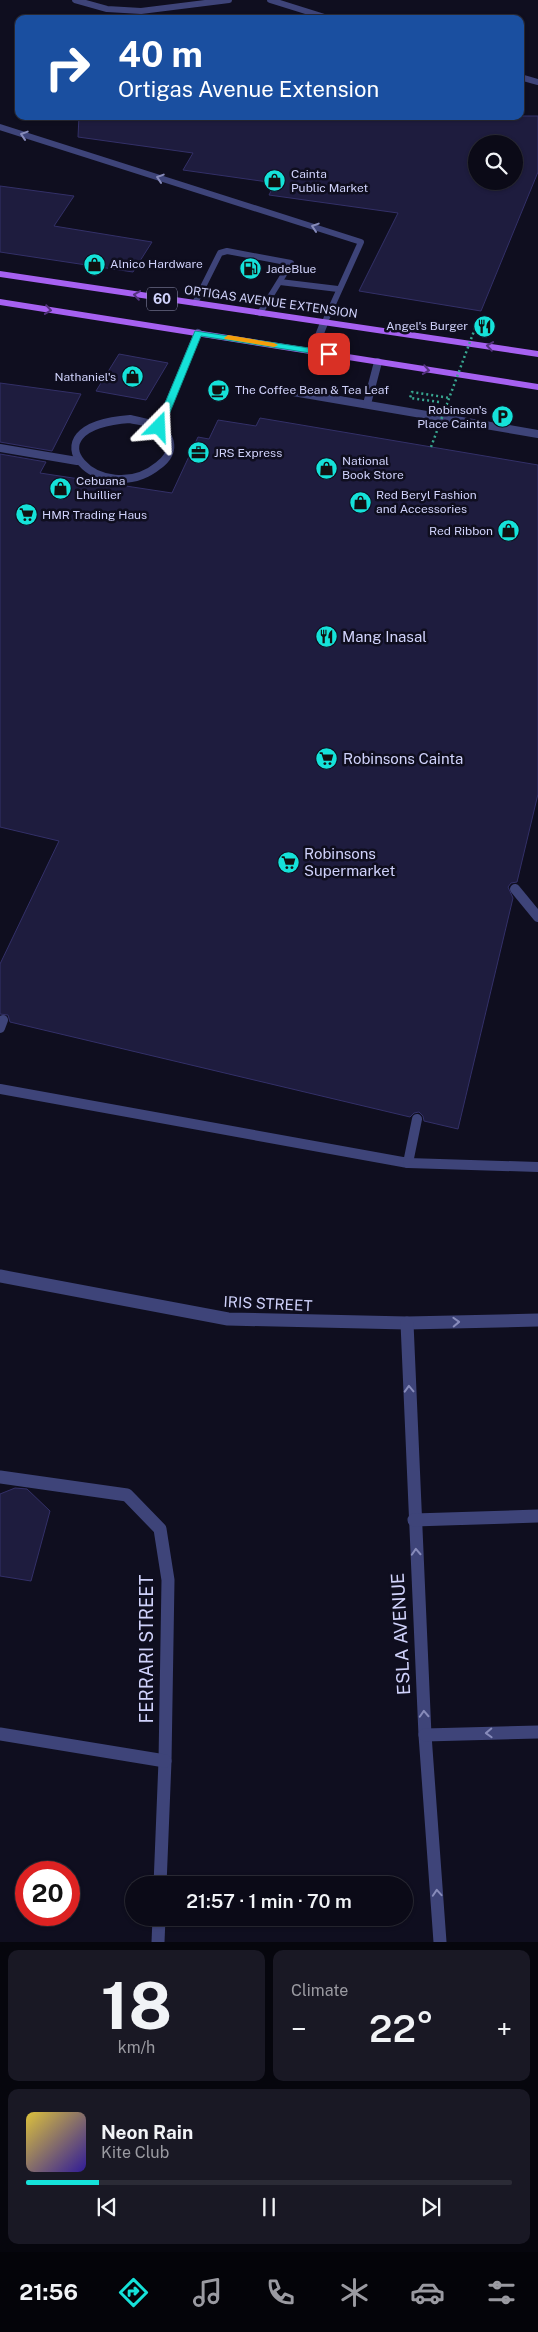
<!DOCTYPE html>
<html lang="en">
<head>
<meta charset="utf-8">
<style>
	body { margin:0; font-family:"Public Sans",sans-serif; background:#191824; color:#f1f3f6; height:100vh; display:flex; flex-direction:column; font-size:19px; white-space:nowrap }
	* { box-sizing:border-box; margin:0 }
	p { font-size:16px; color:#9a9aa1 }
	.icon { flex:none; width:28px; height:28px; fill:none; stroke:currentColor; stroke-width:2; stroke-linecap:round; stroke-linejoin:round }
	.map { position:relative; height:1942px; overflow:hidden }
	.drawer { display:flex; flex-direction:column; gap:8px; padding:8px; background:#06060d; flex:1 }
	.drawer>* { flex:none }
	.guide { position:absolute; left:15px; top:15px; width:509px; height:105px; border-radius:10px; box-shadow:0 1px 4px #0004,0 0 0 1px #2b2b36; background:#1a4fa0; color:#fff; overflow:hidden }
	.buttons { position:absolute; left:468px; top:135px; display:grid; gap:10px }
	.buttons a { display:grid; place-items:center; width:55px; height:55px; border-radius:50%; background:#0b0a17; box-shadow:0 1px 4px #0004,0 0 0 1px #2b2b36; font-size:25px }
	.speed { position:absolute; left:15px; top:1861px; display:flex; gap:10px; font-size:25px; font-weight:700; text-align:center }
	.speed>* { display:grid; place-content:center; width:65px; height:65px; border-radius:50%; background:#0b0a17; box-shadow:0 1px 4px #0004,0 0 0 1px #2b2b36; line-height:1 }
	.speed .limit { border:8px solid #d22; background:#fff; color:#111 }
	.pin { position:absolute; display:grid; place-items:center; width:42px; height:42px; color:#fff; margin:-21px; border-radius:10px; box-shadow:0 2px 8px #0006 }
	.me { position:absolute; width:55px; margin:-28px; rotate:21deg; stroke-linejoin:round; filter:drop-shadow(0 0 4px #0008) }
	.turn { display:flex; align-items:center; gap:18px; height:105px; padding:0 20px; font-size:22px }
	.turn .icon { width:65px; height:65px; stroke-width:2.5 }
	.turn b { display:block; font-size:35px; line-height:42px }
	.big { font-size:38px; font-weight:600; line-height:1.1 }
	.drawer .card { flex:1; display:flex; flex-direction:column; justify-content:center; gap:8px; min-width:0; padding:0 18px; border-radius:10px; background:#191824 }
	.drawer .dial { align-items:center; gap:0 }
	.dial b { font-size:65px; line-height:1 }
	.song { display:flex; align-items:center; gap:15px }
	.cover { width:60px; height:60px; border-radius:8px; background:linear-gradient(135deg,hsl(50 70% 55%),hsl(250 70% 35%)) }
	.played { height:5px; border-radius:2px; background:linear-gradient(90deg,#15e2d9 15%,#2b2b36 15%) }
	.keys { display:flex; justify-content:space-around; direction:ltr }
	.heat { display:flex; justify-content:space-between; align-items:center; font-size:28px; direction:ltr }
	.drawer .tiles { flex:1; display:grid; gap:8px; grid-template-columns:1fr 1fr }
	.card:last-child { grid-column:span 2 }
	.trip { position:absolute; left:125px; top:1876px; width:288px; height:50px; border-radius:25px; background:#0b0a17; box-shadow:0 1px 4px #0004,0 0 0 1px #2b2b36; font-weight:600; line-height:50px; text-align:center }
	.menu { display:flex; height:80px; justify-content:space-around; align-items:center; background:#040409; color:#9a9aa1 }
	.menu .icon { width:35px; height:35px }
	.menu .on { color:#15e2d9 }
	.menu b { font-size:22px; color:#f1f3f6 }
	.map>svg:first-child { display:block }
	.building { fill:#1e1c3e; stroke:#333068; fill-rule:evenodd }
	.lines { fill:none; stroke-linecap:round; stroke-linejoin:round }
	.service-far2 { stroke:#3e4479; stroke-width:6 }
	.service-far1 { stroke:#3e4479; stroke-width:8 }
	.service { stroke:#3e4479; stroke-width:10 }
	.minor-far1 { stroke:#3e4479; stroke-width:6 }
	.minor { stroke:#3e4479; stroke-width:13 }
	.primary { fill:#a661f1; fill-rule:evenodd }
	.path-bridge-far1 { stroke:#38a790; stroke-width:2; stroke-dasharray:1 2.5; stroke-linecap:butt }
	.path-bridge { stroke:#38a790; stroke-width:2.5; stroke-dasharray:2 3; stroke-linecap:butt }
	.oneway { stroke:#878bba }
	.oneway2 { stroke:#53337d }
	.route { fill:#15e2d9; stroke:#0e938d }
	.slow { fill:#f59e0b }
	.labels { text-anchor:middle; stroke-width:5; stroke-linejoin:round; paint-order:stroke }
	.far-poi-label { font-size:12px; fill:#d0d2fb; stroke:#0f0e1f; text-anchor:start }
	.far-street-label { font-size:12px; fill:#d0d2fb; stroke:#0f0e1f }
	.shield { fill:#0f0e1f; stroke:#9697b9; stroke-width:1 }
	.shield-label { font-size:14px; font-weight:bold; fill:#d0d2fb }
	.poi-label { font-size:15px; fill:#d0d2fb; stroke:#0f0e1f; text-anchor:start }
	.street-label { font-size:15px; fill:#d0d2fb; stroke:#0f0e1f }
	.near-street-label { font-size:18px; fill:#d0d2fb; stroke:#0f0e1f }
</style>
</head>
<body>
<div class="map">
<svg width="538" height="1942" viewBox="0 0 538 1942">
	<rect width="100%" height="100%" fill="#0f0e1f"/>
	<!-- building -->
	<g class="building">
		<path d="M79 116H538V172L481 311 359 291 398 213 269 195 275 183 183 170 193 153 78 137ZM476 144H514V181H476Z"/>
		<polygon points="0,186 74,196 54,226 152,242 133,272 0,252"/>
		<polygon points="119,354 168,363 146,400 96,391"/>
		<polygon points="0,383 81,394 52,451 0,442"/>
		<polygon points="260,418 538,465 538,794 517,882 511,883 508,887 513,898 458,1129 424,1121 423,1116 419,1112 414,1113 410,1117 10,1022 8,1015 0,1014 0,964 59,841 0,827 0,454 46,462 40,473 172,493 198,437 209,439 218,420 256,426"/>
		<polygon points="15,1488 27,1489 50,1511 31,1581 0,1576 0,1494"/>
	</g>
	<g class="lines">
		<!-- service-far2 -->
		<g class="service-far2">
			<polyline points="0,127 361,242 324,324"/>
			<polyline points="280,282 338,289"/>
			<polyline points="195,303 220,253 227,251 291,263 260,313"/>
		</g>
		<!-- service-far1 -->
		<g class="service-far1">
			<polyline points="313,351 324,323"/>
			<polyline points="293,392 538,434"/>
			<polyline points="367,404 378,362"/>
			<path d="M130 419C138 421 149 422 156 426 174 436 175 453 159 465 102 512 19 427 130 419Z"/>
			<polyline points="159,427 198,333"/>
			<polyline points="0,448 77,461"/>
		</g>
		<!-- service -->
		<g class="service">
			<polyline points="515,889 538,917"/>
			<polyline points="0,1028 3,1020"/>
			<polyline points="0,1089 408,1163 417,1119"/>
			<polyline points="408,1163 538,1167"/>
		</g>
		<!-- minor-far1 -->
		<g class="minor-far1">
			<polyline points="75,0 107,9 141,11 229,0"/>
			<polyline points="270,0 331,19"/>
			<polyline points="520,77 538,82"/>
		</g>
		<!-- minor -->
		<g class="minor">
			<polyline points="0,1276 228,1319 407,1323 538,1320"/>
			<polyline points="407,1323 425,1735 440,1942"/>
			<polyline points="0,1477 127,1495 160,1529 168,1580 165,1761 160,1885"/>
			<polyline points="414,1520 538,1516"/>
			<polyline points="0,1734 165,1761"/>
			<polyline points="425,1735 538,1732"/>
			<polyline points="158,1942 159,1918"/>
		</g>
		<!-- primary -->
		<g class="primary">
			<polygon points="0,271 538,351 538,357 0,277"/>
			<polygon points="0,299 538,384 538,390 0,305"/>
		</g>
		<!-- path-bridge-far1 -->
		<polyline class="path-bridge-far1" points="477,324 478,320"/>
		<!-- path-bridge -->
		<g class="path-bridge">
			<polyline points="439,402 410,398 412,392 450,398"/>
			<polyline points="431,447 477,323"/>
		</g>
	</g>
	<!-- one-way arrows -->
	<defs><path id="oneway-chevron" d="M-2-3.5L2.5 0L-2 3.5" fill="none" stroke-width="1.6" stroke-linecap="round" stroke-linejoin="round" transform="scale(1.25)"/></defs>
	<g class="oneway">
		<use href="#oneway-chevron" transform="translate(24 135) rotate(-162)"/>
		<use href="#oneway-chevron" transform="translate(160 178) rotate(-162)"/>
		<use href="#oneway-chevron" transform="translate(315 227) rotate(-162)"/>
		<use href="#oneway-chevron" transform="translate(456 1322) rotate(-2)"/>
		<use href="#oneway-chevron" transform="translate(409 1389) rotate(-92)"/>
		<use href="#oneway-chevron" transform="translate(416 1552) rotate(-93)"/>
		<use href="#oneway-chevron" transform="translate(424 1714) rotate(-93)"/>
		<use href="#oneway-chevron" transform="translate(489 1733) rotate(178)"/>
		<use href="#oneway-chevron" transform="translate(437 1893) rotate(-94)"/>
	</g>
	<g class="oneway2">
		<use href="#oneway-chevron" transform="translate(137 295) rotate(-172)"/>
		<use href="#oneway-chevron" transform="translate(48 310) rotate(9)"/>
		<use href="#oneway-chevron" transform="translate(490 346) rotate(-172)"/>
		<use href="#oneway-chevron" transform="translate(426 370) rotate(9)"/>
	</g>
	<!-- route -->
	<polygon class="route" points="195,331 329,351 333,354 329,356 201,336 164,427 156,429 155,427"/>
	<!-- slow -->
	<polygon class="slow" points="228,335 274,343 278,345 274,347 225,339 224,338"/>
	<!-- icons -->
	<defs>
		<symbol id="shop-disc" viewBox="-11 -11 22 22"><circle r="9.5" fill="#15e2d9" stroke="#0f0e1f"/><path d="M-5-2.5h2.3a2.7 3.5 0 0 1 5.4 0H5L5.5 6h-11ZM-1.5-2.5h3a1.5 2.3 0 0 0-3 0Z" fill="#111"/></symbol>
		<symbol id="fuel-disc" viewBox="-11 -11 22 22"><circle r="9.5" fill="#15e2d9" stroke="#0f0e1f"/><path d="M-5.5-6h7V0h2V4h1.3V-2.5L3-4.5l.8-.8L6-3V5H2.5V1h-1V6h-7ZM-4.2-4.7v3.2H.2V-4.7Z" fill="#111"/></symbol>
		<symbol id="restaurant-disc" viewBox="-11 -11 22 22"><circle r="9.5" fill="#15e2d9" stroke="#0f0e1f"/><path d="M-5-6h1v4h1v-4h1v4h1v-4h1v5L-1.5 .5V6h-2V.5L-5-1ZM5-6V6H3V1.5H1.5Q1.5-4 5-6Z" fill="#111"/></symbol>
		<symbol id="cafe-disc" viewBox="-11 -11 22 22"><circle r="9.5" fill="#15e2d9" stroke="#0f0e1f"/><path d="M-5.5-4.5H6V0H3Q3 3.5 0 3.5H-2.5Q-5.5 3.5-5.5 0ZM3-3.2v2h1.7v-2ZM-6 4.5H4V6H-6Z" fill="#111"/></symbol>
		<symbol id="parking-disc" viewBox="-11 -11 22 22"><circle r="9.5" fill="#15e2d9" stroke="#0f0e1f"/><path d="M-3.5-5.5H1a3.5 3.5 0 0 1 0 7H-1V5.5H-3.5ZM-1-3.4V-.6H.8a1.4 1.4 0 0 0 0-2.8Z" fill="#111"/></symbol>
		<symbol id="office-disc" viewBox="-11 -11 22 22"><circle r="9.5" fill="#15e2d9" stroke="#0f0e1f"/><path d="M-6-3h4V-5.5h4V-3h4V5H-6ZM-1-4.5V-3h2v-1.5ZM-6 0V1H6V0Z" fill="#111"/></symbol>
		<symbol id="supermarket-disc" viewBox="-11 -11 22 22"><circle r="9.5" fill="#15e2d9" stroke="#0f0e1f"/><path d="M-6-5.5h2.5l.6 2H6L4.5 2H-2.5L-4.4-4H-6ZM-1.5 3.2a1.3 1.3 0 1 0 .1 0ZM3 3.2a1.3 1.3 0 1 0 .1 0Z" fill="#111"/></symbol>
	</defs>
	<g fill-rule="evenodd">
		<use href="#shop-disc" x="262" y="168" width="25" height="25"/>
		<use href="#shop-disc" x="82" y="252" width="25" height="25"/>
		<use href="#fuel-disc" x="238" y="256" width="25" height="25"/>
		<use href="#restaurant-disc" x="472" y="314" width="25" height="25"/>
		<use href="#shop-disc" x="120" y="364" width="25" height="25"/>
		<use href="#cafe-disc" x="206" y="378" width="25" height="25"/>
		<use href="#parking-disc" x="490" y="404" width="25" height="25"/>
		<use href="#office-disc" x="186" y="440" width="25" height="25"/>
		<use href="#shop-disc" x="314" y="456" width="25" height="25"/>
		<use href="#shop-disc" x="48" y="476" width="25" height="25"/>
		<use href="#shop-disc" x="348" y="490" width="25" height="25"/>
		<use href="#supermarket-disc" x="14" y="502" width="25" height="25"/>
		<use href="#shop-disc" x="496" y="518" width="25" height="25"/>
		<use href="#restaurant-disc" x="314" y="624" width="25" height="25"/>
		<use href="#supermarket-disc" x="314" y="746" width="25" height="25"/>
		<use href="#supermarket-disc" x="276" y="850" width="25" height="25"/>
	</g>
	<g class="labels">
		<!-- far-poi labels -->
		<g class="far-poi-label">
			<text x="291" y="178">Cainta<tspan x="291" dy="14">Public Market</tspan></text>
			<text x="110" y="268">Alnico Hardware</text>
			<text x="266" y="273">JadeBlue</text>
			<text x="468" y="330" text-anchor="end">Angel's Burger</text>
			<text x="116" y="381" text-anchor="end">Nathaniel's</text>
			<text x="235" y="394">The Coffee Bean &amp; Tea Leaf</text>
			<text x="487" y="414" text-anchor="end">Robinson's<tspan x="487" dy="14">Place Cainta</tspan></text>
			<text x="214" y="457">JRS Express</text>
			<text x="342" y="465">National<tspan x="342" dy="14">Book Store</tspan></text>
			<text x="76" y="485">Cebuana<tspan x="76" dy="14">Lhuillier</tspan></text>
			<text x="376" y="499">Red Beryl Fashion<tspan x="376" dy="14">and Accessories</tspan></text>
			<text x="42" y="519">HMR Trading Haus</text>
			<text x="493" y="535" text-anchor="end">Red Ribbon</text>
		</g>
		<!-- far-street labels -->
		<g class="far-street-label">
			<text transform="translate(271 302) rotate(8)" y="4">ORTIGAS AVENUE EXTENSION</text>
		</g>
		<!-- shield labels -->
		<rect class="shield" x="147" y="287.5" width="30" height="23" rx="4"/>
		<g class="shield-label">
			<text x="162" y="304">60</text>
		</g>
		<!-- poi labels -->
		<g class="poi-label">
			<text x="342" y="642">Mang Inasal</text>
			<text x="343" y="764">Robinsons Cainta</text>
			<text x="304" y="859">Robinsons<tspan x="304" dy="17">Supermarket</tspan></text>
		</g>
		<!-- street labels -->
		<g class="street-label">
			<text transform="translate(268 1304) rotate(3)" y="5">IRIS STREET</text>
		</g>
		<!-- near-street labels -->
		<g class="near-street-label">
			<text transform="translate(401 1634) rotate(-93)" y="6">ESLA AVENUE</text>
			<text transform="translate(147 1649) rotate(-90)" y="6">FERRARI STREET</text>
		</g>
	</g>
</svg>
<div class="buttons">
<a><svg class="icon" aria-label="search" viewBox="0 0 24 24"><circle cx="10" cy="10" r="6"/><path d="M15 15l6 6"/></svg></a>
</div>
<div class="speed"><div class="limit">20</div></div>
<div class="pin" style="left:329px;top:354px;background:#d93025"><svg class="icon" aria-label="arrive" viewBox="0 0 24 24"><path d="M6 21V4h12l-3 4 3 4H6"/></svg></div>
<svg class="me" style="left:159px;top:427px" viewBox="-20 -20 40 40"><path d="M0-17L14 15 0 8-14 15z" fill="#15e2d9" stroke="#fff" stroke-width="4"/></svg>
<div class="trip">21:57 · 1 min · 70 m</div>
<div class="guide">
<div class="turn"><svg class="icon" aria-label="right" viewBox="0 0 24 24"><path d="M7 20v-9h11M14 6l5 5-5 5"/></svg><div><b>40 m</b>Ortigas Avenue Extension</div></div>
</div>
</div>
<section class="drawer">
<div class="tiles">
<div class="card dial"><b>18</b><p>km/h</p></div>
<div class="card"><p>Climate</p>
<div class="heat"><a>−</a><b class="big">22°</b><a>+</a></div>
</div>
<div class="card">
<div class="song"><i class="cover"></i><div><b>Neon Rain</b><p>Kite Club</p></div></div>
<div class="played"></div>
<div class="keys"><svg class="icon" aria-label="previous" viewBox="0 0 24 24"><path d="M18 5L8 12l10 7zM5 5v14"/></svg><svg class="icon" aria-label="pause" viewBox="0 0 24 24"><path d="M8 5v14M16 5v14"/></svg><svg class="icon" aria-label="next" viewBox="0 0 24 24"><path d="M6 5l10 7-10 7zM19 5v14"/></svg></div>
</div>
</div>
</section>
<nav class="menu">
<b>21:56</b>
<svg class="icon on" aria-label="directions" viewBox="0 0 24 24"><path d="M12 3l9 9-9 9-9-9zM9 14v-3h6M13 9l2 2-2 2"/></svg>
<svg class="icon" aria-label="music" viewBox="0 0 24 24"><path d="M9 18V5l10-2v13"/><circle cx="6" cy="18" r="3"/><circle cx="16" cy="16" r="3"/></svg>
<svg class="icon" aria-label="phone" viewBox="0 0 24 24"><path d="M5 4h4l2 5-3 2q2 4 5 5l2-3 5 2v4C11 20 4 13 5 4z"/></svg>
<svg class="icon" aria-label="climate" viewBox="0 0 24 24"><path d="M12 3v18M4 7l16 10M4 17L20 7"/></svg>
<svg class="icon" aria-label="car" viewBox="0 0 24 24"><path d="M5 17H2v-5l4-1 3-4h7l3 4 3 1v5h-3M9 17h6M6 11h13"/><circle cx="7" cy="17" r="2"/><circle cx="17" cy="17" r="2"/></svg>
<svg class="icon" aria-label="filters" viewBox="0 0 24 24"><path d="M4 7h16M4 17h16"/><circle cx="9" cy="7" r="2"/><circle cx="15" cy="17" r="2"/></svg>
</nav>
</body>
</html>
